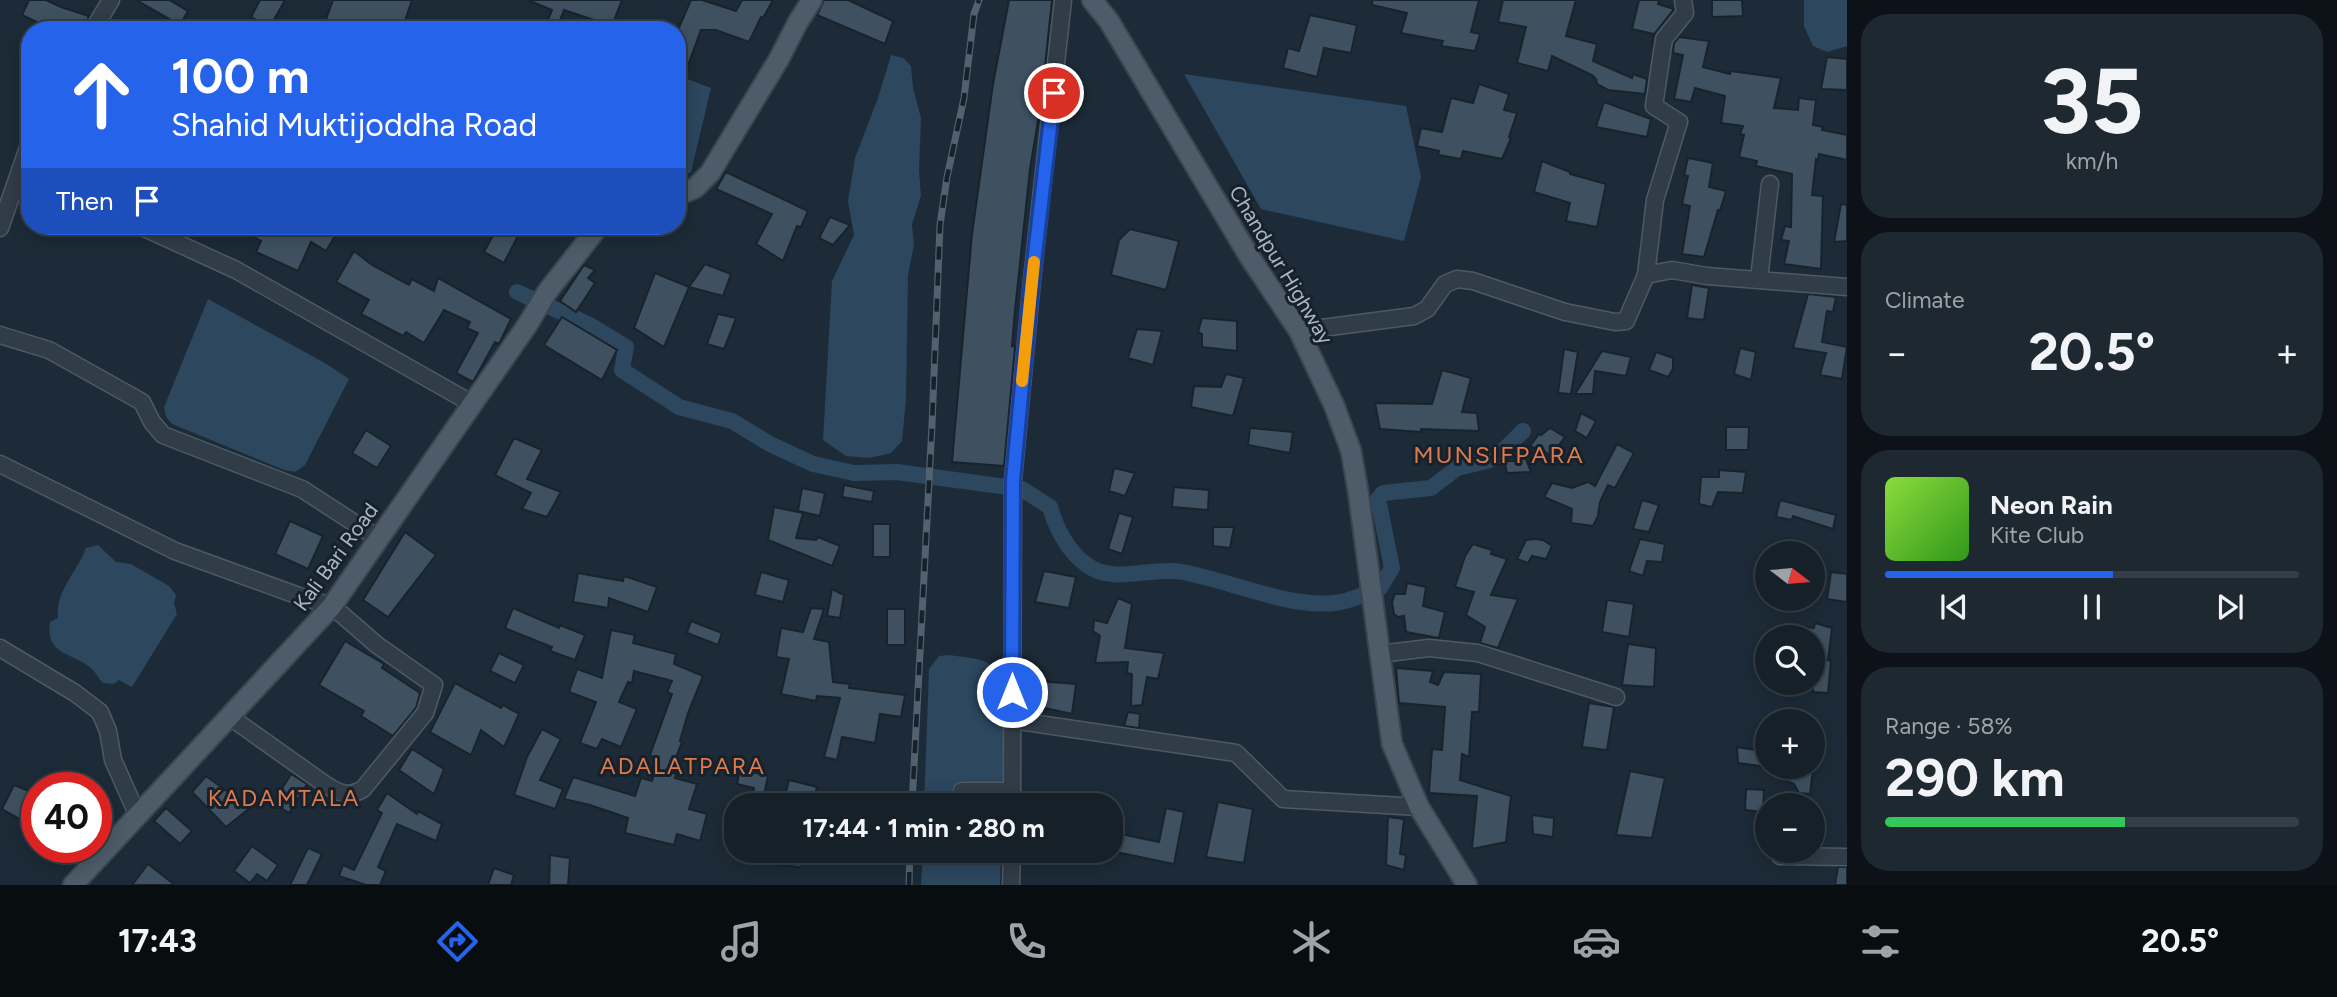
<!DOCTYPE html>
<html lang="en">
<head>
<meta charset="utf-8">
<style>
	body { margin:0; font-family:Figtree,sans-serif; background:#1e2831; color:#f1f3f6; height:100vh; display:flex; flex-direction:column; font-size:26px; white-space:nowrap }
	* { box-sizing:border-box; margin:0 }
	p { font-size:23px; color:#9da3a8 }
	.icon { flex:none; width:38px; height:38px; fill:none; stroke:currentColor; stroke-width:2; stroke-linecap:round; stroke-linejoin:round }
	.map { position:relative; flex:1; overflow:hidden }
	.sheet { display:flex; flex-direction:column; gap:14px; padding:14px; background:#0c1217; width:490px }
	.sheet>* { flex:none }
	.top-card { position:absolute; left:21px; top:21px; width:665px; height:214px; border-radius:28px; box-shadow:0 4px 18px #0003,0 0 0 2px #343e46; background:#2563eb; color:#fff; overflow:hidden }
	.needle { width:46px; rotate:106deg }
	.buttons { position:absolute; left:1755px; top:541px; display:grid; gap:14px }
	.buttons a { display:grid; place-items:center; width:70px; height:70px; border-radius:50%; background:#152029; box-shadow:0 4px 18px #0003,0 0 0 2px #343e46; font-size:35px }
	.speed { position:absolute; left:21px; top:772px; display:flex; gap:14px; font-size:35px; font-weight:700; text-align:center }
	.speed>* { display:grid; place-content:center; width:91px; height:91px; border-radius:50%; background:#152029; box-shadow:0 4px 18px #0003,0 0 0 2px #343e46; line-height:1 }
	.speed .limit { border:10px solid #d22; background:#fff; color:#111 }
	.pin { position:absolute; display:grid; place-items:center; width:60px; height:60px; color:#fff; margin:-30px; border:4px solid #fff; border-radius:50%; box-shadow:0 2px 7px #0007 }
	.me { position:absolute; width:77px; margin:-38px; rotate:0deg; stroke-linejoin:round; filter:drop-shadow(0 0 5px #0008) }
	.turn { display:flex; align-items:center; gap:24px; height:147px; padding:0 35px; font-size:32px }
	.turn .icon { width:91px; height:91px; stroke-width:2.5 }
	.turn b { display:block; font-size:49px; line-height:60px }
	.then { display:flex; align-items:center; height:66px; padding:0 35px; background:#0003; gap:14px; font-size:26px }
	.big { font-size:52px; font-weight:700; line-height:1.1 }
	.sheet .widget { flex:1; display:flex; flex-direction:column; justify-content:center; gap:10px; min-width:0; padding:0 24px; border-radius:28px; background:#1e2831 }
	.sheet .dial { align-items:center; gap:0 }
	.dial b { font-size:91px; line-height:1 }
	.song { display:flex; align-items:center; gap:21px }
	.cover { width:84px; height:84px; border-radius:10px; background:linear-gradient(135deg,hsl(90 70% 55%),hsl(110 70% 35%)) }
	.played { height:7px; border-radius:4px; background:linear-gradient(90deg,#2563eb 55%,#343e46 55%) }
	.keys { display:flex; justify-content:space-around; direction:ltr }
	.heat { display:flex; justify-content:space-between; align-items:center; font-size:38px; direction:ltr }
	.charge { height:10px; border-radius:5px; background:linear-gradient(90deg,#34c759 58%,#343e46 0) }
	.trip { position:absolute; left:724px; top:793px; width:399px; height:70px; border-radius:28px; background:#152029; box-shadow:0 4px 18px #0003,0 0 0 2px #343e46; font-weight:700; line-height:70px; text-align:center }
	.tab-bar { display:flex; height:112px; justify-content:space-around; align-items:center; background:#080d10; color:#9da3a8 }
	.tab-bar .icon { width:49px; height:49px }
	.tab-bar .selected { color:#2563eb }
	.tab-bar b { font-size:32px; color:#f1f3f6 }
	main { display:flex; flex:1; min-height:0 }
	.map>svg:first-child { display:block }
	.water { fill:#2c475e }
	.lines { fill:none; stroke-linecap:round; stroke-linejoin:round }
	.canal { stroke:#2c475e; stroke-width:16 }
	.building { fill:#3f5160; stroke:#18232e; stroke-width:2 }
	.minor-casing { stroke:#4d5a66; stroke-width:19 }
	.major-casing { stroke:#394551; stroke-width:23 }
	.minor { stroke:#303c47; stroke-width:16 }
	.major { stroke:#4d5c68; stroke-width:19 }
	.rail-casing { stroke:#51616f; stroke-width:7 }
	.rail { stroke:#16212b; stroke-width:4.5; stroke-dasharray:13; stroke-linecap:butt }
	.route-casing { stroke:#184099; stroke-width:18 }
	.route { stroke:#2563eb; stroke-width:12 }
	.slow { stroke:#f59e0b; stroke-width:12 }
	.labels { text-anchor:middle; stroke-width:6; stroke-linejoin:round; paint-order:stroke }
	.street-label { font-size:21px; fill:#a9b7c5; stroke:#16212b }
	.neighbourhood-label { font-size:23px; letter-spacing:2px; fill:#de7a4c; stroke:#16212b }
	.quarter-label { font-size:24px; letter-spacing:2px; fill:#de7a4c; stroke:#16212b }
</style>
</head>
<body>
<main>
<div class="map">
<svg width="1847" height="885" viewBox="0 0 1847 885">
	<rect width="100%" height="100%" fill="#1c2b37"/>
	<!-- water -->
	<g class="water">
		<polygon points="1804,0 1847,0 1847,46 1827,52 1813,46 1804,26"/>
		<polygon points="891,55 903,58 911,66 913,88 921,118 919,170 921,196 912,224 914,245 908,275 906,399 902,441 891,453 869,458 846,456 823,440 832,281 854,235 848,201 855,158 878,98"/>
		<polygon points="1184,74 1406,106 1421,177 1404,241 1261,209"/>
		<polygon points="677,75 711,88 691,172 677,179"/>
		<polygon points="208,299 325,363 349,379 305,465 295,472 284,470 172,424 166,417 164,407"/>
		<path d="M98 545 116 562 131 564 169 586 176 595 174 603 177 614 132 687 119 680 114 684 103 683C99 679 96 673 92 669 73 652 45 656 50 622L58 618C55 592 77 572 86 548Z"/>
		<path d="M950 655C972 659 994 657 1003 680V805H924L929 669 939 656Z"/>
		<polygon points="923,851 1001,851 1000,885 921,885"/>
	</g>
	<g class="lines">
		<!-- canal -->
		<path class="canal" d="M517 292 590 325 626 347 622 370 679 407 732 421 770 444 813 464 854 473 897 472 1022 489 1050 507C1056 528 1068 552 1087 565 1114 585 1151 566 1182 572 1228 580 1288 608 1334 603 1349 602 1366 593 1380 588L1392 568 1378 499 1383 493 1431 488 1457 468 1487 461 1499 455 1523 431"/>
	</g>
	<!-- building -->
	<g class="building">
		<polygon points="29,0 46,0 61,7 89,16 83,30 68,30 48,24 43,25 22,15"/>
		<polygon points="136,0 169,0 188,11 180,25"/>
		<polygon points="260,0 285,0 270,27 251,17"/>
		<polygon points="333,0 412,0 402,30 346,30 325,22"/>
		<polygon points="528,0 622,0 612,26 564,10 556,30 544,30 552,10"/>
		<polygon points="691,0 702,0 736,11 742,0 773,0 763,18 761,17 749,42 716,30 701,30 687,68 677,64 677,32"/>
		<polygon points="824,0 848,0 893,21 885,44 817,15"/>
		<polygon points="1009,0 1052,0 1041,103 1030,169 1015,310 1012,346 1015,347 1004,466 952,462 972,234 993,84"/>
		<polygon points="1372,0 1479,0 1471,32 1480,34 1475,51 1441,46 1443,41 1401,33 1407,13 1372,5"/>
		<polygon points="1503,0 1576,0 1566,36 1597,44 1593,61 1632,78 1633,74 1647,79 1645,94 1608,90 1597,84 1596,79 1592,75 1552,56 1548,71 1517,63 1526,27 1498,22"/>
		<polygon points="1639,0 1659,0 1658,4 1674,9 1655,33 1652,47 1654,34 1632,29"/>
		<polygon points="1712,0 1742,0 1743,16 1712,17"/>
		<polygon points="1310,15 1357,25 1351,53 1324,48 1317,77 1283,68 1288,48 1299,51"/>
		<polygon points="1679,37 1709,41 1703,67 1730,74 1731,71 1781,78 1774,108 1798,110 1799,98 1816,100 1813,125 1823,127 1822,130 1847,135 1847,160 1819,154 1818,160 1816,159 1812,195 1823,196 1821,269 1784,264 1789,241 1781,240 1785,226 1791,227 1792,174 1756,166 1757,161 1739,157 1744,135 1740,134 1743,126 1721,123 1725,96 1695,88 1691,102 1674,99 1683,55 1673,53 1674,43"/>
		<polygon points="1827,57 1847,59 1847,90 1821,89"/>
		<polygon points="1479,84 1509,94 1504,110 1517,113 1509,137 1511,138 1502,159 1463,151 1461,159 1438,155 1439,151 1417,146 1421,128 1442,132 1451,98 1473,103"/>
		<polygon points="1604,102 1651,119 1647,137 1596,127"/>
		<polygon points="1688,158 1713,163 1709,187 1726,191 1720,211 1718,210 1704,257 1682,254 1690,206 1682,204 1688,176 1684,175"/>
		<polygon points="1542,161 1570,172 1570,174 1606,184 1597,227 1566,221 1570,203 1534,192"/>
		<polygon points="726,172 808,211 801,227 797,226 783,261 756,244 772,214 716,189"/>
		<polygon points="1841,204 1847,205 1847,241 1834,242"/>
		<polygon points="830,217 850,225 833,245 819,238"/>
		<polygon points="235,226 341,226 326,251 311,242 298,271 256,252 261,241"/>
		<polygon points="498,226 523,226 504,263 484,252"/>
		<polygon points="1130,229 1179,241 1166,290 1111,275 1119,240"/>
		<polygon points="354,251 372,265 409,285 412,279 434,291 438,278 511,319 499,344 495,342 473,382 456,373 478,333 467,328 470,322 444,310 424,343 406,332 403,336 361,314 369,300 336,282"/>
		<polygon points="705,264 731,274 723,296 689,287"/>
		<polygon points="584,265 595,270 588,278 595,283 576,312 560,301"/>
		<polygon points="655,273 689,287 664,347 634,328"/>
		<polygon points="1692,285 1709,288 1704,320 1687,318"/>
		<polygon points="1808,294 1836,297 1833,312 1827,311 1822,342 1847,347 1842,379 1820,375 1826,353 1793,348"/>
		<polygon points="718,314 736,318 724,349 707,344"/>
		<polygon points="562,317 617,350 602,380 544,345"/>
		<polygon points="1202,318 1237,321 1237,351 1202,347 1202,334 1198,332"/>
		<polygon points="1137,329 1162,331 1153,365 1128,358"/>
		<polygon points="1740,348 1756,352 1751,380 1734,374"/>
		<polygon points="1564,349 1578,352 1571,394 1558,393"/>
		<polygon points="1602,351 1631,357 1626,376 1595,371 1593,394 1575,394"/>
		<polygon points="1656,352 1673,358 1673,369 1668,377 1649,370"/>
		<polygon points="1442,370 1471,378 1462,412 1477,413 1479,431 1421,429 1421,432 1380,429 1375,403 1432,404"/>
		<polygon points="1226,374 1244,378 1233,416 1191,407 1194,386 1221,387"/>
		<polygon points="1581,413 1596,421 1587,438 1575,431"/>
		<polygon points="1726,427 1749,427 1748,450 1726,450"/>
		<polygon points="1250,428 1293,432 1290,453 1248,445"/>
		<polygon points="1550,428 1565,437 1551,455 1530,446 1539,434 1541,435"/>
		<polygon points="366,430 391,446 377,468 352,453"/>
		<polygon points="514,438 542,450 527,479 561,492 547,517 522,509 531,493 495,475"/>
		<polygon points="1617,444 1634,453 1615,488 1608,485 1600,502 1598,516 1593,526 1571,523 1572,509 1544,497 1552,483 1572,488 1588,482 1595,486"/>
		<polygon points="1524,454 1531,472 1507,473 1504,461 1519,461"/>
		<polygon points="1114,468 1135,473 1125,496 1109,491"/>
		<polygon points="1719,470 1746,472 1743,493 1718,492 1712,507 1699,504 1701,477 1719,477"/>
		<polygon points="844,485 874,491 872,502 842,497"/>
		<polygon points="1174,487 1209,490 1208,510 1172,507"/>
		<polygon points="802,488 825,493 820,516 798,511"/>
		<polygon points="1642,500 1659,505 1649,532 1633,529"/>
		<polygon points="1780,500 1836,515 1833,529 1793,516 1792,520 1776,517"/>
		<polygon points="774,507 803,513 796,538 816,540 818,537 840,546 832,566 768,540"/>
		<polygon points="1119,513 1133,517 1122,554 1108,549"/>
		<polygon points="290,521 323,536 308,569 275,554"/>
		<rect x="873" y="524" width="17" height="33"/>
		<polygon points="1213,527 1234,527 1230,548 1213,546"/>
		<polygon points="405,532 436,555 388,617 363,600"/>
		<polygon points="1535,539 1543,540 1552,546 1546,559 1532,556 1528,563 1517,559 1526,540"/>
		<polygon points="1640,539 1665,544 1662,562 1647,561 1643,576 1629,571"/>
		<polygon points="1473,544 1492,550 1491,554 1507,559 1491,595 1518,599 1498,648 1480,643 1485,627 1466,615 1474,592 1455,587 1465,556"/>
		<polygon points="1044,571 1076,577 1069,608 1035,602"/>
		<polygon points="761,572 789,580 783,602 755,595"/>
		<polygon points="1831,572 1847,574 1847,602 1827,599"/>
		<polygon points="578,573 623,581 624,576 657,587 648,612 609,598 608,608 573,602"/>
		<polygon points="1407,583 1426,587 1423,606 1445,612 1439,638 1406,632 1404,616 1398,617 1394,614 1392,602 1395,594 1405,594"/>
		<polygon points="832,589 844,595 840,618 827,616"/>
		<polygon points="1118,598 1132,604 1125,648 1164,653 1158,679 1147,677 1142,705 1131,706 1132,674 1127,673 1128,662 1095,663 1100,636 1093,631 1094,620 1107,623"/>
		<polygon points="1607,600 1634,604 1629,637 1602,632"/>
		<polygon points="513,608 559,628 560,625 585,635 575,660 550,651 552,647 505,628"/>
		<polygon points="811,608 824,609 814,639 829,642 833,682 850,684 849,688 905,695 901,717 880,714 875,743 842,737 837,760 824,757 840,698 817,696 816,701 781,694 789,659 776,657 781,628 803,632"/>
		<rect x="887" y="609" width="18" height="36"/>
		<polygon points="691,621 722,633 718,645 687,633"/>
		<polygon points="1815,623 1832,628 1828,660 1831,661 1828,693 1813,692 1813,637 1784,637 1785,625 1814,628"/>
		<polygon points="611,630 635,635 633,643 676,654 674,664 703,676 688,713 680,741 682,742 670,772 676,774 675,778 697,784 689,809 707,814 700,841 677,834 674,845 625,833 628,818 590,805 564,799 573,777 635,796 641,778 652,781 658,761 650,755 672,694 667,692 672,681 634,671 632,683 628,682 619,702 637,709 621,747 602,739 597,749 580,743 596,702 569,692 577,669 602,678"/>
		<polygon points="345,641 384,664 382,668 420,693 416,708 393,736 361,716 364,711 319,685"/>
		<polygon points="1628,644 1656,648 1654,687 1622,685"/>
		<polygon points="499,653 524,665 515,683 490,671"/>
		<polygon points="1396,668 1433,671 1430,682 1438,685 1444,672 1481,674 1479,712 1472,712 1469,757 1462,754 1460,780 1511,796 1506,842 1472,849 1477,796 1429,793 1432,749 1442,750 1445,707 1399,703"/>
		<polygon points="1037,681 1076,684 1072,714 1036,706"/>
		<polygon points="455,683 501,708 503,705 519,714 504,747 481,730 471,755 430,732"/>
		<polygon points="1589,703 1614,707 1607,750 1582,747"/>
		<polygon points="1128,712 1140,714 1139,728 1124,726"/>
		<polygon points="542,729 561,739 540,780 563,789 555,809 514,795 527,757"/>
		<polygon points="1737,747 1768,752 1768,767 1738,763"/>
		<polygon points="412,749 444,769 434,794 399,770"/>
		<polygon points="1778,766 1813,769 1810,794 1799,793 1794,784 1777,777"/>
		<polygon points="740,769 768,776 762,805 751,805 754,788 737,784"/>
		<polygon points="1630,771 1665,778 1652,838 1616,835"/>
		<polygon points="291,774 307,784 289,813 273,803"/>
		<polygon points="206,776 250,808 226,827 192,792"/>
		<polygon points="789,780 817,787 813,803 785,796"/>
		<polygon points="14,785 37,794 37,816 32,826 2,809"/>
		<polygon points="1746,789 1764,790 1763,812 1745,810"/>
		<polygon points="387,793 417,814 418,811 442,824 436,841 397,824 378,867 386,871 380,885 366,885 339,876 343,865 354,870 382,813 377,810"/>
		<polygon points="1218,802 1253,809 1244,863 1206,857"/>
		<polygon points="166,808 192,831 180,844 154,821"/>
		<polygon points="1166,808 1184,812 1174,864 1111,851 1111,832 1159,842"/>
		<polygon points="1532,815 1554,818 1553,837 1533,834"/>
		<polygon points="1388,817 1404,819 1400,854 1406,855 1404,870 1386,865"/>
		<polygon points="252,846 278,865 267,881 257,874 250,883 234,871"/>
		<polygon points="308,848 322,854 307,885 290,885"/>
		<polygon points="772,850 797,850 807,853 801,867 769,864"/>
		<polygon points="550,855 570,858 568,885 549,885"/>
		<polygon points="148,864 175,885 132,885"/>
		<polygon points="1838,867 1847,867 1847,885 1835,885"/>
		<polygon points="494,868 514,875 511,885 488,885"/>
	</g>
	<g class="lines">
		<defs>
			<g id="minor">
				<polyline points="93,30 111,0"/>
				<polyline points="140,226 236,270 471,403"/>
				<polyline points="0,228 30,142"/>
				<polyline points="1646,275 1672,270 1707,276 1847,287"/>
				<polyline points="1759,279 1770,184"/>
				<polyline points="1299,331 1414,316 1427,309 1445,284 1457,279 1473,281 1565,312 1615,322 1626,321 1646,275 1655,200 1679,122 1654,106 1664,39 1685,13 1683,0"/>
				<polyline points="0,335 49,350 142,402 152,422 163,435 302,489 379,539"/>
				<path d="M0 464 175 551 299 596 332 606 377 645 434 685 425 713 363 789C348 798 339 793 326 785L230 717"/>
				<polyline points="0,648 75,693 100,712 108,731 113,760 138,816"/>
				<polyline points="1379,654 1429,648 1478,653 1616,697"/>
				<polyline points="1012,720 1236,753 1283,799 1419,807"/>
				<polyline points="962,791 1012,791"/>
				<polyline points="1012,805 1013,480 1032,280 1063,0"/>
				<polyline points="1780,856 1847,857"/>
				<polyline points="1011,885 1012,850"/>
			</g>
			<g id="major">
				<polyline points="1092,0 1109,21 1249,256 1299,331 1334,405 1351,451 1358,491 1392,744 1419,807 1467,885"/>
				<polyline points="677,196 695,188 710,173 779,59 798,22 812,0"/>
				<polyline points="73,885 332,606 528,324 547,292 599,226"/>
			</g>
		</defs>
		<!-- minor casing -->
		<use href="#minor" class="minor-casing"/>
		<!-- major casing -->
		<use href="#major" class="major-casing"/>
		<!-- minor -->
		<use href="#minor" class="minor"/>
		<!-- major -->
		<use href="#major" class="major"/>
		<defs>
			<g id="rail">
				<polyline points="912,805 932,425 940,225 947,177 964,98 974,14 979,0"/>
				<polyline points="909,885 910,850"/>
			</g>
		</defs>
		<!-- rail casing -->
		<use href="#rail" class="rail-casing"/>
		<!-- rail -->
		<use href="#rail" class="rail"/>
	</g>
	<g class="lines">
		<defs>
			<polyline id="route" points="1012,692 1013,480 1032,280 1054,93"/>
		</defs>
		<!-- route casing -->
		<use href="#route" class="route-casing"/>
		<!-- route -->
		<use href="#route" class="route"/>
		<!-- slow -->
		<polyline class="slow" points="1022,381 1034,262"/>
	</g>
	<g class="labels">
		<!-- street labels -->
		<g class="street-label">
			<text transform="translate(1281 265) rotate(59)" y="7">Chandpur Highway</text>
			<text transform="translate(336 557) rotate(-54)" y="7">Kali Bari Road</text>
		</g>
		<!-- neighbourhood labels -->
		<g class="neighbourhood-label">
			<text x="683" y="774">ADALATPARA</text>
			<text x="284" y="806">KADAMTALA</text>
		</g>
		<!-- quarter labels -->
		<g class="quarter-label">
			<text x="1499" y="463">MUNSIFPARA</text>
		</g>
	</g>
</svg>
<div class="buttons">
<a><svg class="needle" viewBox="-14 -14 28 28"><path d="M0-13l5 13h-10z" fill="#e53935"/><path d="M0 13l5-13h-10z" fill="#9da3a8"/></svg></a>
<a><svg class="icon" aria-label="search" viewBox="0 0 24 24"><circle cx="10" cy="10" r="6"/><path d="M15 15l6 6"/></svg></a>
<a>+</a>
<a>−</a>
</div>
<div class="speed"><div class="limit">40</div></div>
<div class="pin" style="left:1054px;top:93px;background:#d93025"><svg class="icon" aria-label="arrive" viewBox="0 0 24 24"><path d="M6 21V4h12l-3 4 3 4H6"/></svg></div>
<svg class="me" style="left:1012px;top:692px" viewBox="-20 -20 40 40"><circle r="17" fill="#2563eb" stroke="#fff" stroke-width="3"/><path d="M0-11L8 9 0 5-8 9z" fill="#fff"/></svg>
<div class="trip">17:44 · 1 min · 280 m</div>
<div class="top-card">
<div class="turn"><svg class="icon" aria-label="ahead" viewBox="0 0 24 24"><path d="M12 20V5M6 11l6-6 6 6"/></svg><div><b>100 m</b>Shahid Muktijoddha Road</div></div>
<div class="then">Then<svg class="icon" aria-label="arrive" viewBox="0 0 24 24"><path d="M6 21V4h12l-3 4 3 4H6"/></svg></div>
</div>
</div>
<section class="sheet">
<div class="widget dial"><b>35</b><p>km/h</p></div>
<div class="widget"><p>Climate</p>
<div class="heat"><a>−</a><b class="big">20.5°</b><a>+</a></div>
</div>
<div class="widget">
<div class="song"><i class="cover"></i><div><b>Neon Rain</b><p>Kite Club</p></div></div>
<div class="played"></div>
<div class="keys"><svg class="icon" aria-label="previous" viewBox="0 0 24 24"><path d="M18 5L8 12l10 7zM5 5v14"/></svg><svg class="icon" aria-label="pause" viewBox="0 0 24 24"><path d="M8 5v14M16 5v14"/></svg><svg class="icon" aria-label="next" viewBox="0 0 24 24"><path d="M6 5l10 7-10 7zM19 5v14"/></svg></div>
</div>
<div class="widget"><p>Range · 58%</p><b class="big">290 km</b><div class="charge"></div></div>
</section>
</main>
<nav class="tab-bar">
<b>17:43</b>
<svg class="icon selected" aria-label="directions" viewBox="0 0 24 24"><path d="M12 3l9 9-9 9-9-9zM9 14v-3h6M13 9l2 2-2 2"/></svg>
<svg class="icon" aria-label="music" viewBox="0 0 24 24"><path d="M9 18V5l10-2v13"/><circle cx="6" cy="18" r="3"/><circle cx="16" cy="16" r="3"/></svg>
<svg class="icon" aria-label="phone" viewBox="0 0 24 24"><path d="M5 4h4l2 5-3 2q2 4 5 5l2-3 5 2v4C11 20 4 13 5 4z"/></svg>
<svg class="icon" aria-label="climate" viewBox="0 0 24 24"><path d="M12 3v18M4 7l16 10M4 17L20 7"/></svg>
<svg class="icon" aria-label="car" viewBox="0 0 24 24"><path d="M5 17H2v-5l4-1 3-4h7l3 4 3 1v5h-3M9 17h6M6 11h13"/><circle cx="7" cy="17" r="2"/><circle cx="17" cy="17" r="2"/></svg>
<svg class="icon" aria-label="filters" viewBox="0 0 24 24"><path d="M4 7h16M4 17h16"/><circle cx="9" cy="7" r="2"/><circle cx="15" cy="17" r="2"/></svg>
<b>20.5°</b>
</nav>
</body>
</html>
